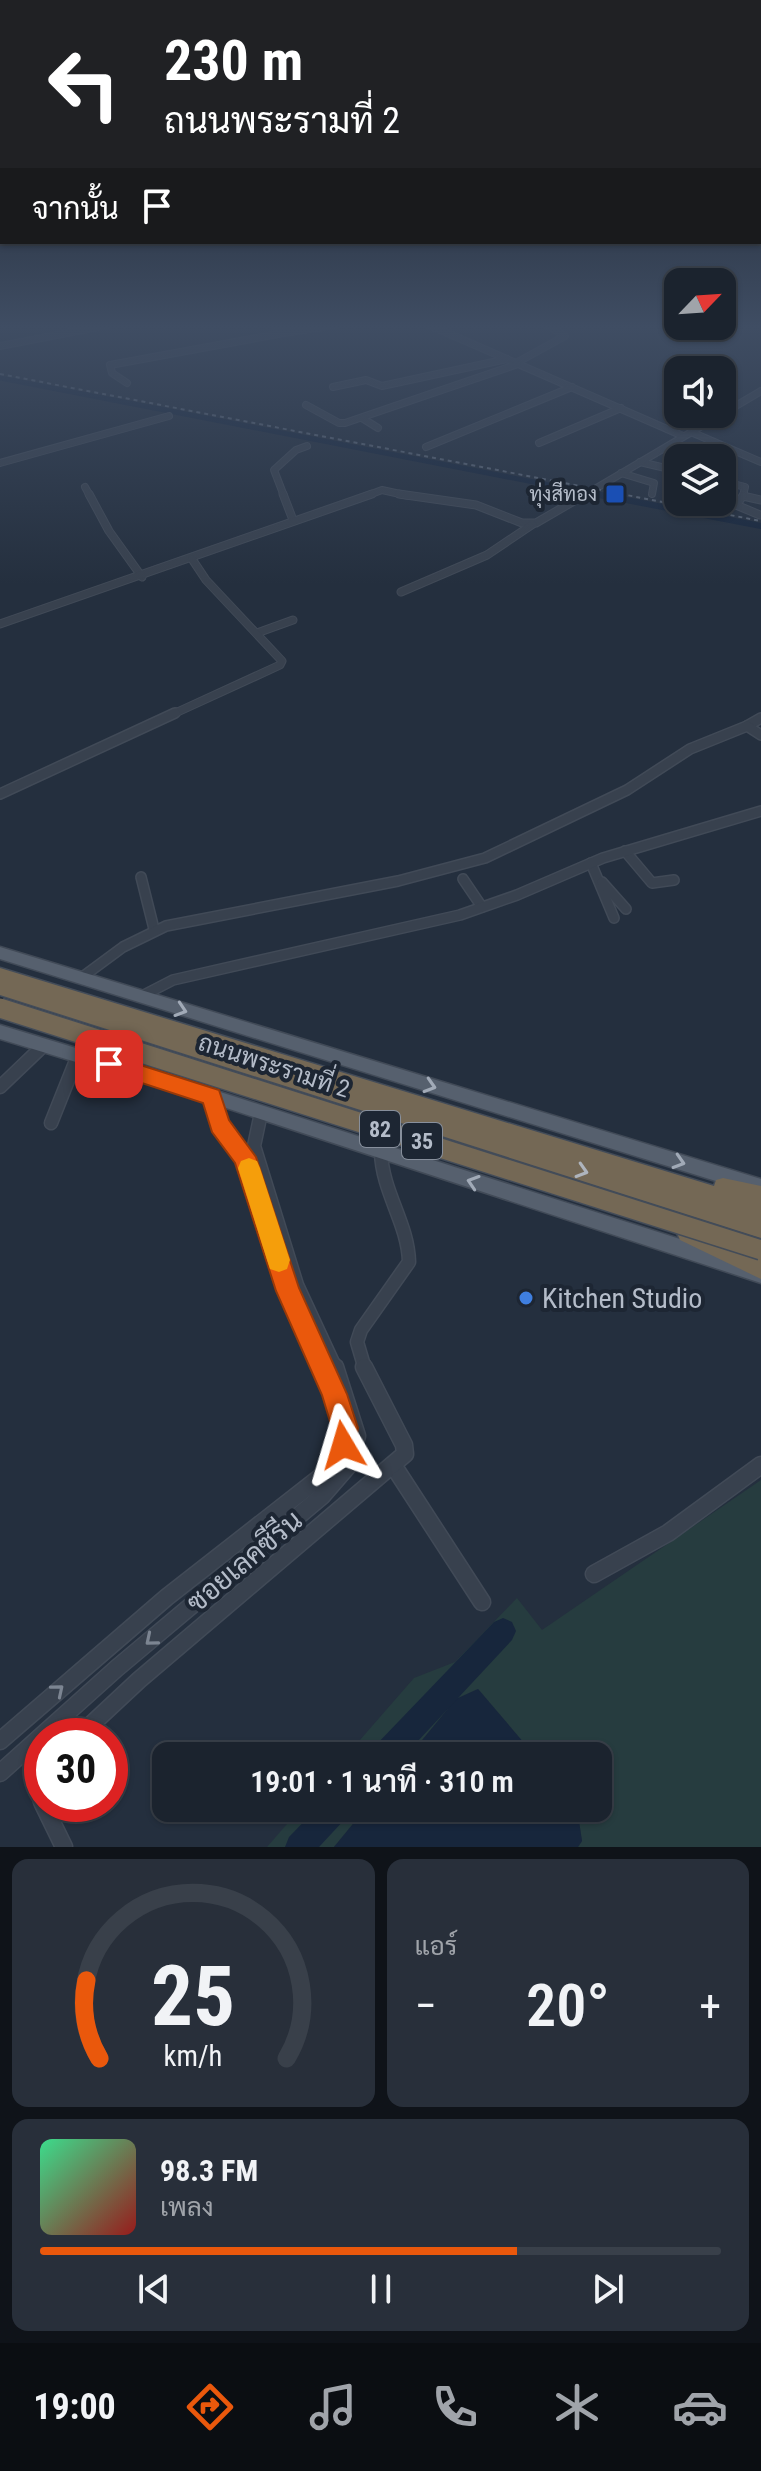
<!DOCTYPE html>
<html lang="th">
<head>
<meta charset="utf-8">
<style>
	body { margin:0; font-family:"Roboto Condensed",Sarabun,sans-serif; background:#282f3a; color:#f1f3f6; height:100vh; display:flex; flex-direction:column; font-size:30px; white-space:nowrap }
	* { box-sizing:border-box; margin:0 }
	p { font-size:26px; color:#a0a4aa }
	.icon { flex:none; width:44px; height:44px; fill:none; stroke:currentColor; stroke-width:2; stroke-linecap:round; stroke-linejoin:round }
	.map { position:relative; height:1847px; overflow:hidden }
	.side { display:flex; flex-direction:column; gap:12px; padding:12px; background:#0f1319; flex:1 }
	.side>* { flex:none }
	.top-card { position:absolute; left:0px; top:0px; width:762px; height:244px; box-shadow:0 2px 6px #0004,0 0 0 2px #39404a; background:#202124; color:#fff; overflow:hidden }
	.needle { width:52px; rotate:65deg }
	.controls { position:absolute; left:664px; top:268px; display:grid; gap:16px }
	.controls a { display:grid; place-items:center; width:72px; height:72px; border-radius:16px; background:#1b232e; box-shadow:0 2px 6px #0004,0 0 0 2px #39404a; font-size:40px }
	.speed { position:absolute; left:24px; top:1718px; display:flex; gap:16px; font-size:40px; font-weight:700; text-align:center }
	.speed>* { display:grid; place-content:center; width:104px; height:104px; border-radius:50%; background:#1b232e; box-shadow:0 2px 6px #0004,0 0 0 2px #39404a; line-height:1 }
	.speed .limit { border:12px solid #d22; background:#fff; color:#111 }
	.pin { position:absolute; display:grid; place-items:center; width:68px; height:68px; color:#fff; margin:-34px; border-radius:16px; box-shadow:0 4px 12px #0006 }
	.me { position:absolute; width:88px; margin:-44px; rotate:353deg; stroke-linejoin:round; filter:drop-shadow(0 0 6px #0008) }
	.turn { display:flex; align-items:center; gap:28px; height:168px; padding:0 32px; font-size:36px }
	.turn .icon { width:104px; height:104px; stroke-width:2.5 }
	.turn b { display:block; font-size:56px; line-height:68px }
	.then { display:flex; align-items:center; height:76px; padding:0 32px; background:#0003; gap:16px; font-size:30px }
	.big { font-size:60px; font-weight:600; line-height:1.1 }
	.side .tile { flex:1; display:flex; flex-direction:column; justify-content:center; gap:12px; min-width:0; padding:0 28px; border-radius:16px; background:#282f3a }
	.side .dial { align-items:center; gap:0 }
	.dial svg { height:208px; overflow:visible; fill:none; stroke:#39404a; stroke-width:7; stroke-linecap:round; text-anchor:middle }
	.dial text { fill:#f1f3f6; stroke:none }
	.song { display:flex; align-items:center; gap:24px }
	.cover { width:96px; height:96px; border-radius:12px; background:linear-gradient(135deg,hsl(150 70% 55%),hsl(0 70% 35%)) }
	.played { height:8px; border-radius:4px; background:linear-gradient(90deg,#ea580c 70%,#39404a 70%) }
	.keys { display:flex; justify-content:space-around; direction:ltr }
	.heat { display:flex; justify-content:space-between; align-items:center; font-size:44px; direction:ltr }
	.side .tiles { flex:1; display:grid; gap:12px; grid-template-columns:1fr 1fr }
	.tile:last-child { grid-column:span 2 }
	.trip { position:absolute; left:152px; top:1742px; width:460px; height:80px; border-radius:16px; background:#1b232e; box-shadow:0 2px 6px #0004,0 0 0 2px #39404a; font-weight:600; line-height:80px; text-align:center }
	.menu { display:flex; height:128px; justify-content:space-around; align-items:center; background:#0b0e12; color:#a0a4aa }
	.menu .icon { width:56px; height:56px }
	.menu .active { color:#ea580c }
	.menu b { font-size:36px; color:#f1f3f6 }
	.map>svg:first-child { display:block }
	.green { fill:#263c3f }
	.water { fill:#17263c }
	.lines { fill:none; stroke-linecap:round; stroke-linejoin:round }
	.canal-far1 { stroke:#17263c; stroke-width:5 }
	.canal { stroke:#17263c; stroke-width:6 }
	.river { fill:#17263c; fill-rule:evenodd }
	.minor-far4-casing { stroke:#414a57; stroke-width:8 }
	.minor-far3-casing { stroke:#414a57; stroke-width:9 }
	.minor-far2-casing { stroke:#414a57; stroke-width:12 }
	.minor-far1-casing { stroke:#414a57; stroke-width:15 }
	.minor-casing { stroke:#414a57; stroke-width:19 }
	.major-casing { stroke:#414a57; stroke-width:3 }
	.highway-casing { stroke:#434c59; stroke-width:3 }
	.minor-far4 { stroke:#38414e; stroke-width:6 }
	.minor-far3 { stroke:#38414e; stroke-width:7 }
	.minor-far2 { stroke:#38414e; stroke-width:9 }
	.minor-far1 { stroke:#38414e; stroke-width:12 }
	.minor { stroke:#38414e; stroke-width:16 }
	.major { fill:#56606e; fill-rule:evenodd }
	.highway { fill:#746855; fill-rule:evenodd }
	.rail { stroke:#5a6575; stroke-width:2; stroke-dasharray:4 4; stroke-linecap:butt }
	.highway-bridge-casing { stroke:#434c59; stroke-width:22; stroke-linecap:butt }
	.highway-bridge { stroke:#746855; stroke-width:19 }
	.oneway { stroke:#a1aab7 }
	.oneway2 { stroke:#aeb4bd }
	.oneway3 { stroke:#7c8592 }
	.route { fill:#ea580c; stroke:#983908; stroke-width:2 }
	.slow { fill:#f59e0b }
	.transit-dot { fill:#1a4fb4; stroke:#1d2633; stroke-width:3 }
	.shop-dot { fill:#3f7fe0; stroke:#1d2633; stroke-width:3 }
	.labels { text-anchor:middle; stroke-width:8; stroke-linejoin:round; paint-order:stroke }
	.far-poi-label { font-size:20px; fill:#b4bcc9; stroke:#1d2633; text-anchor:end }
	.shield { fill:#1d2633; stroke:#878f9c; stroke-width:2 }
	.shield-label { font-size:22px; font-weight:bold; fill:#b4bcc9 }
	.street-label { font-size:24px; fill:#b4bcc9; stroke:#1d2633 }
	.near-poi-label { font-size:28px; fill:#b4bcc9; stroke:#1d2633; text-anchor:start }
	.near-street-label { font-size:28px; fill:#b4bcc9; stroke:#1d2633 }
</style>
</head>
<body>
<div class="map">
<svg width="761" height="1847" viewBox="0 0 761 1847">
	<rect width="100%" height="100%" fill="#242f3e"/>
	<!-- green -->
	<g class="green">
		<polygon points="761,1480 761,1847 578,1847 582,1841 577,1808 598,1808 598,1756 535,1756 478,1689 456,1699 409,1756 346,1756 414,1678 455,1662 517,1598 542,1630"/>
		<polygon points="301,1808 366,1808 334,1847 267,1847"/>
	</g>
	<!-- water -->
	<g class="water">
		<polygon points="478,1689 535,1756 409,1756 456,1699"/>
		<polygon points="366,1808 577,1808 582,1841 578,1847 334,1847"/>
	</g>
	<g class="lines">
		<!-- canal-far1 -->
		<g class="canal-far1">
			<polyline points="0,378 585,492"/>
			<polyline points="595,494 603,496"/>
		</g>
		<!-- canal -->
		<polyline class="canal" points="595,494 761,526"/>
		<!-- river -->
		<g class="river">
			<polygon points="503,1618 512,1622 516,1631 512,1640 404,1756 371,1756 375,1746 494,1622"/>
			<polygon points="317,1808 350,1808 346,1818 319,1847 285,1847 289,1837"/>
		</g>
		<defs>
			<g id="minor-far4">
				<polyline points="273,325 284,333 335,325"/>
				<polyline points="429,325 683,436"/>
				<polyline points="0,346 108,325"/>
				<polyline points="516,363 565,336 547,325"/>
				<polyline points="127,383 112,373 110,365 284,333"/>
				<polyline points="333,387 366,380 382,386 507,359"/>
				<polyline points="306,405 339,423 345,423 518,364"/>
				<polyline points="362,418 378,428"/>
				<polyline points="691,432 761,462"/>
				<polyline points="539,443 621,408"/>
				<polyline points="426,447 572,387"/>
				<polyline points="640,462 678,471"/>
				<polyline points="0,463 169,416"/>
				<polyline points="621,473 654,483 652,494"/>
				<polyline points="722,481 745,487 743,496"/>
				<polyline points="85,487 90,496"/>
				<polyline points="284,496 274,470 296,450 307,446"/>
				<polyline points="366,496 382,490 409,496"/>
				<polyline points="583,496 761,391"/>
			</g>
			<g id="minor-far3">
				<polyline points="89,494 109,531 142,577"/>
				<polyline points="283,494 293,520"/>
				<polyline points="399,494 476,505 522,523 536,523 586,494"/>
				<polyline points="744,494 743,496 761,500"/>
				<polyline points="743,496 736,505 760,515"/>
				<polyline points="401,592 487,555 533,524"/>
				<polyline points="0,624 372,494"/>
				<polyline points="257,633 293,620"/>
				<polyline points="171,715 280,665 282,661 206,580 192,559"/>
			</g>
			<g id="minor-far2">
				<polyline points="747,726 761,718"/>
				<polyline points="0,794 175,713"/>
				<polyline points="625,851 652,883 674,880"/>
				<polyline points="591,863 614,918"/>
				<polyline points="141,877 154,929"/>
				<polyline points="463,879 482,907"/>
				<polyline points="602,882 626,909"/>
				<polyline points="81,978 123,947 166,926 398,881 485,858 627,790 690,749 747,726 761,735"/>
				<polyline points="140,997 173,980 460,915 517,895 603,858 761,811"/>
			</g>
			<g id="minor-far1">
				<polyline points="0,1087 44,1045"/>
				<polyline points="211,1096 219,1125 245,1157 288,1291 323,1369"/>
				<polyline points="261,1113 254,1146 297,1285 336,1369"/>
				<polyline points="51,1123 75,1063 83,1056"/>
				<path d="M365 1369 357 1342 361 1330 409 1262C408 1223 382 1192 381 1152"/>
			</g>
			<g id="minor">
				<polyline points="393,1465 482,1602"/>
				<polyline points="594,1574 668,1533 761,1465"/>
				<polyline points="79,1736 139,1680 405,1454 404,1445 364,1367"/>
				<path d="M0 1741 167 1597 332 1468C354 1431 338 1403 322 1367"/>
				<polyline points="0,1773 117,1668 322,1496 348,1466 357,1436 335,1367"/>
				<polyline points="42,1773 39,1787 42,1802"/>
				<polyline points="43,1804 64,1847"/>
			</g>
			<g id="major">
				<polygon points="0,947 761,1179 761,1195 0,959"/>
				<polygon points="0,1025 211,1089 761,1265 761,1283 211,1103 0,1039"/>
			</g>
			<g id="highway">
				<polygon points="0,968 714,1186 716,1180 723,1178 761,1186 761,1238 0,995"/>
				<polygon points="687,1223 761,1258 761,1279 680,1240 677,1233 680,1226"/>
			</g>
		</defs>
		<!-- minor-far4 casing -->
		<use href="#minor-far4" class="minor-far4-casing"/>
		<!-- minor-far3 casing -->
		<use href="#minor-far3" class="minor-far3-casing"/>
		<!-- minor-far2 casing -->
		<use href="#minor-far2" class="minor-far2-casing"/>
		<!-- minor-far1 casing -->
		<use href="#minor-far1" class="minor-far1-casing"/>
		<!-- minor casing -->
		<use href="#minor" class="minor-casing"/>
		<!-- major casing -->
		<use href="#major" class="major-casing"/>
		<!-- highway casing -->
		<use href="#highway" class="highway-casing"/>
		<!-- minor-far4 -->
		<use href="#minor-far4" class="minor-far4"/>
		<!-- minor-far3 -->
		<use href="#minor-far3" class="minor-far3"/>
		<!-- minor-far2 -->
		<use href="#minor-far2" class="minor-far2"/>
		<!-- minor-far1 -->
		<use href="#minor-far1" class="minor-far1"/>
		<!-- minor -->
		<use href="#minor" class="minor"/>
		<!-- major -->
		<use href="#major" class="major"/>
		<!-- highway -->
		<use href="#highway" class="highway"/>
		<!-- rail -->
		<polyline class="rail" points="0,374 761,521"/>
		<defs>
			<polyline id="highway-bridge" points="0,1008 761,1250"/>
		</defs>
		<!-- highway-bridge casing -->
		<use href="#highway-bridge" class="highway-bridge-casing"/>
		<!-- highway-bridge -->
		<use href="#highway-bridge" class="highway-bridge"/>
	</g>
	<!-- one-way arrows -->
	<defs><path id="oneway-chevron" d="M-2-3.5L2.5 0L-2 3.5" fill="none" stroke-width="1.6" stroke-linecap="round" stroke-linejoin="round" transform="scale(2)"/></defs>
	<g class="oneway">
		<use href="#oneway-chevron" transform="translate(181 1010) rotate(18)"/>
		<use href="#oneway-chevron" transform="translate(430 1086) rotate(17)"/>
		<use href="#oneway-chevron" transform="translate(679 1162) rotate(17)"/>
		<use href="#oneway-chevron" transform="translate(473 1182) rotate(-162)"/>
	</g>
	<use class="oneway2" href="#oneway-chevron" transform="translate(582 1171) rotate(17)"/>
	<g class="oneway3">
		<use href="#oneway-chevron" transform="translate(151 1640) rotate(140)"/>
		<use href="#oneway-chevron" transform="translate(58 1690) rotate(-40)"/>
	</g>
	<!-- sky -->
	<linearGradient id="sky" x2="0" y2="1"><stop stop-color="#141a22"/><stop offset="0.56" stop-color="#3f4d63"/><stop offset="1" stop-color="#3f4d63" stop-opacity="0"/></linearGradient>
	<rect width="761" height="584" fill="url(#sky)"/>
	<!-- route -->
	<polygon class="route" points="109,1055 219,1090 229,1120 256,1157 299,1288 347,1394 358,1428 353,1455 343,1458 334,1455 330,1445 332,1428 322,1395 276,1291 235,1163 212,1132 203,1103 102,1070 99,1064 102,1057"/>
	<!-- slow -->
	<polygon class="slow" points="249,1158 257,1161 260,1168 290,1260 287,1269 279,1272 270,1269 267,1260 238,1168 241,1161"/>
	<!-- markers -->
	<rect class="transit-dot" x="605" y="484" width="20" height="20" rx="4"/>
	<circle class="shop-dot" cx="526" cy="1298" r="8"/>
	<g class="labels">
		<!-- far-poi labels -->
		<g class="far-poi-label">
			<text x="597" y="501">ทุ่งสีทอง</text>
		</g>
		<!-- shield labels -->
		<g class="shield">
			<rect x="360" y="1111" width="40" height="36" rx="6"/>
			<rect x="402" y="1123" width="40" height="36" rx="6"/>
		</g>
		<g class="shield-label">
			<text x="380" y="1137">82</text>
			<text x="422" y="1149">35</text>
		</g>
		<!-- street labels -->
		<g class="street-label">
			<text transform="translate(274 1066) rotate(18)" y="8">ถนนพระรามที่ 2</text>
		</g>
		<!-- near-poi labels -->
		<g class="near-poi-label">
			<text x="542" y="1308">Kitchen Studio</text>
		</g>
		<!-- near-street labels -->
		<g class="near-street-label">
			<text transform="translate(244 1561) rotate(-40)" y="10">ซอยเลคซีรีน</text>
		</g>
	</g>
</svg>
<div class="controls">
<a><svg class="needle" viewBox="-14 -14 28 28"><path d="M0-13l5 13h-10z" fill="#e53935"/><path d="M0 13l5-13h-10z" fill="#a0a4aa"/></svg></a>
<a><svg class="icon" aria-label="sound" viewBox="0 0 24 24"><path d="M4 9h4l5-4v14l-5-4H4zM17 9q2 3 0 6"/></svg></a>
<a><svg class="icon" aria-label="layers" viewBox="0 0 24 24"><path d="M12 4l9 5-9 5-9-5zM3 14l9 5 9-5"/></svg></a>
</div>
<div class="speed"><div class="limit">30</div></div>
<div class="pin" style="left:109px;top:1064px;background:#d93025"><svg class="icon" aria-label="arrive" viewBox="0 0 24 24"><path d="M6 21V4h12l-3 4 3 4H6"/></svg></div>
<svg class="me" style="left:343px;top:1445px" viewBox="-20 -20 40 40"><path d="M0-17L14 15 0 8-14 15z" fill="#ea580c" stroke="#fff" stroke-width="4"/></svg>
<div class="trip">19:01 · 1 นาที · 310 m</div>
<div class="top-card">
<div class="turn"><svg class="icon" aria-label="left" viewBox="0 0 24 24"><path d="M17 20v-9H6M10 6l-5 5 5 5"/></svg><div><b>230 m</b>ถนนพระรามที่ 2</div></div>
<div class="then">จากนั้น<svg class="icon" aria-label="arrive" viewBox="0 0 24 24"><path d="M6 21V4h12l-3 4 3 4H6"/></svg></div>
</div>
</div>
<section class="side">
<div class="tiles">
<div class="tile dial"><svg viewBox="0 0 100 80">
<path d="M14 69A42 42 0 1 1 86 69"/>
<path d="M14 69A42 42 0 0 1 9 39" stroke="#ea580c"/>
<text x="50" y="56" font-size="32" font-weight="700">25</text>
<text x="50" y="72" font-size="11">km/h</text>
</svg></div>
<div class="tile"><p>แอร์</p>
<div class="heat"><a>−</a><b class="big">20°</b><a>+</a></div>
</div>
<div class="tile">
<div class="song"><i class="cover"></i><div><b>98.3 FM</b><p>เพลง</p></div></div>
<div class="played"></div>
<div class="keys"><svg class="icon" aria-label="previous" viewBox="0 0 24 24"><path d="M18 5L8 12l10 7zM5 5v14"/></svg><svg class="icon" aria-label="pause" viewBox="0 0 24 24"><path d="M8 5v14M16 5v14"/></svg><svg class="icon" aria-label="next" viewBox="0 0 24 24"><path d="M6 5l10 7-10 7zM19 5v14"/></svg></div>
</div>
</div>
</section>
<nav class="menu">
<b>19:00</b>
<svg class="icon active" aria-label="directions" viewBox="0 0 24 24"><path d="M12 3l9 9-9 9-9-9zM9 14v-3h6M13 9l2 2-2 2"/></svg>
<svg class="icon" aria-label="music" viewBox="0 0 24 24"><path d="M9 18V5l10-2v13"/><circle cx="6" cy="18" r="3"/><circle cx="16" cy="16" r="3"/></svg>
<svg class="icon" aria-label="phone" viewBox="0 0 24 24"><path d="M5 4h4l2 5-3 2q2 4 5 5l2-3 5 2v4C11 20 4 13 5 4z"/></svg>
<svg class="icon" aria-label="climate" viewBox="0 0 24 24"><path d="M12 3v18M4 7l16 10M4 17L20 7"/></svg>
<svg class="icon" aria-label="car" viewBox="0 0 24 24"><path d="M5 17H2v-5l4-1 3-4h7l3 4 3 1v5h-3M9 17h6M6 11h13"/><circle cx="7" cy="17" r="2"/><circle cx="17" cy="17" r="2"/></svg>
</nav>
</body>
</html>
